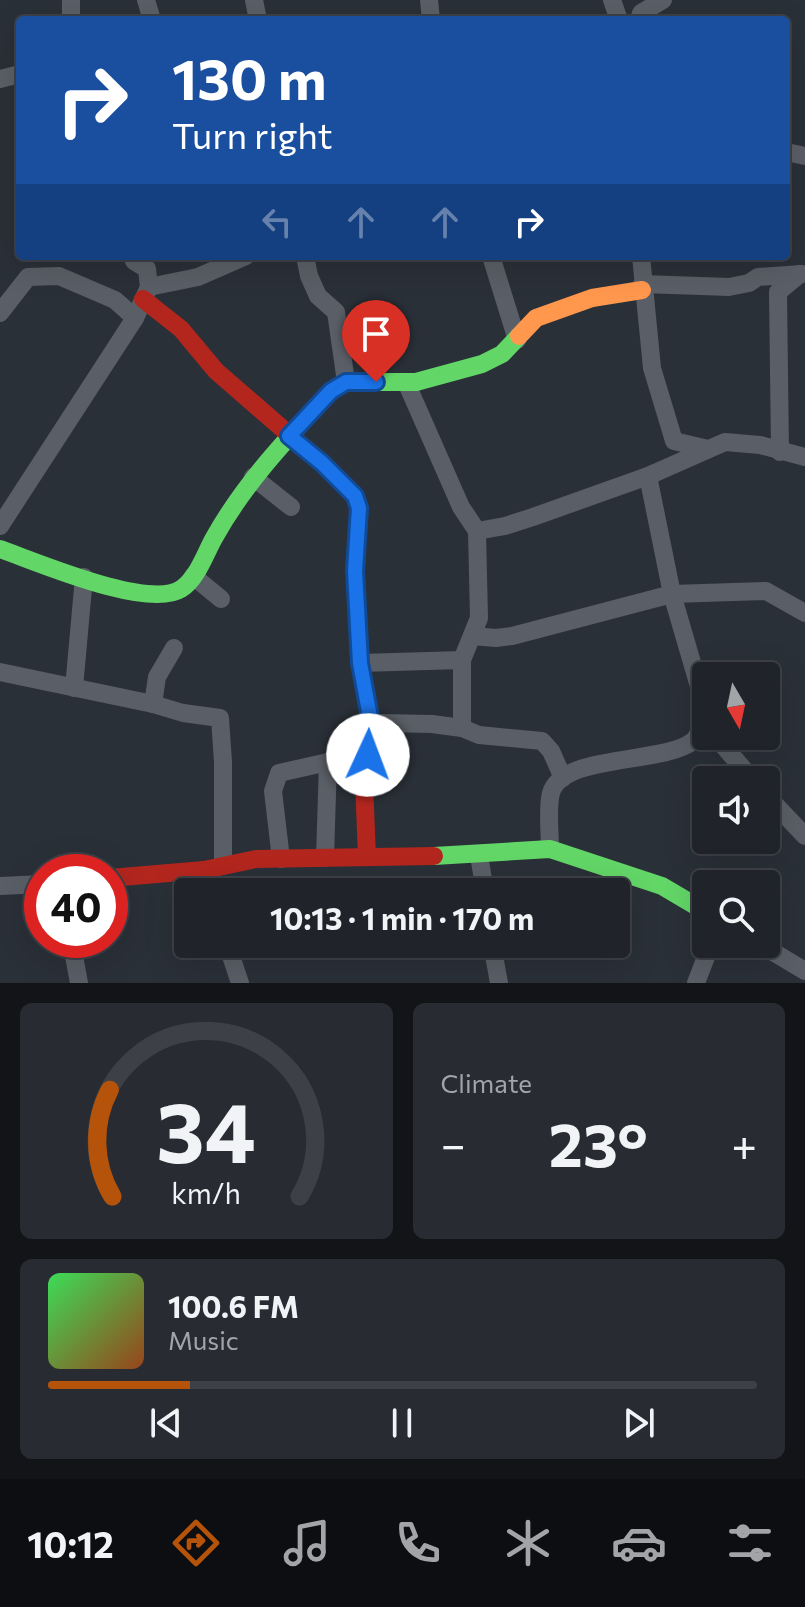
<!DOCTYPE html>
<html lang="en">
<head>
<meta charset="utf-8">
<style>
	body { margin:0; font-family:Commissioner,sans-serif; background:#282c32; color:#f1f3f6; height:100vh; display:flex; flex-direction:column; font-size:30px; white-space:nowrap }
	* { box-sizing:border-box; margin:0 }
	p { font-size:26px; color:#a2a4a8 }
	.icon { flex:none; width:44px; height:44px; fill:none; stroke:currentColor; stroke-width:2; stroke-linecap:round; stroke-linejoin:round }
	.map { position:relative; height:983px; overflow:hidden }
	.sheet { display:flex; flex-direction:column; gap:20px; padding:20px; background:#121417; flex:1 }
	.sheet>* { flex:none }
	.hud { position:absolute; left:16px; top:16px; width:774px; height:244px; border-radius:8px; box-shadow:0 8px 32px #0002,0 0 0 2px #3d4147; background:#1a4fa0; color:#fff; overflow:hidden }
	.needle { width:52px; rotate:171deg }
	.fabs { position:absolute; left:692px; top:662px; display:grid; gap:16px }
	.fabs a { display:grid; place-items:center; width:88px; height:88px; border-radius:8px; background:#20242a; box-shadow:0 8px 32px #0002,0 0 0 2px #3d4147; font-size:40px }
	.speed { position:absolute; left:24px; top:854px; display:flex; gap:16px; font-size:40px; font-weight:700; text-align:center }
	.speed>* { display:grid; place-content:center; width:104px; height:104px; border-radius:50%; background:#20242a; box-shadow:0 8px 32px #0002,0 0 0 2px #3d4147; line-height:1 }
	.speed .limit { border:12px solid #d22; background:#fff; color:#111 }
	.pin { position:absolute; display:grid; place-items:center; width:68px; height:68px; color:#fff; margin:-82px -34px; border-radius:50% 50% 50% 0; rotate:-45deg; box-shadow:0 0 8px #0007 }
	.pin .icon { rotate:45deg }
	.me { position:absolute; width:88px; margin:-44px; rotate:2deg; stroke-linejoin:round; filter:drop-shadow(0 0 6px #0008) }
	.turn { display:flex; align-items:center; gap:28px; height:168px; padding:0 24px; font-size:36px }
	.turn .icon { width:104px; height:104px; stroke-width:2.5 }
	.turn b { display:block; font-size:56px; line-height:68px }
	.lanes { display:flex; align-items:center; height:76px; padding:0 24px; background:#0003; justify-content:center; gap:40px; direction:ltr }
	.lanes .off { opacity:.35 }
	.big { font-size:60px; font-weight:700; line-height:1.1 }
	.sheet .card { flex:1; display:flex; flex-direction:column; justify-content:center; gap:12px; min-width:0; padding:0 28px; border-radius:12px; background:#282c32 }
	.sheet .dial { align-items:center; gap:0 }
	.dial svg { height:208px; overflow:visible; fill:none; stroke:#3d4147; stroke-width:7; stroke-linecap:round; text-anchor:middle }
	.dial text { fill:#f1f3f6; stroke:none }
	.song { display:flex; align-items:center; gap:24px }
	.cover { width:96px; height:96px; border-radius:12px; background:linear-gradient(135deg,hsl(130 70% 55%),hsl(20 70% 35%)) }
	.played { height:8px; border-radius:4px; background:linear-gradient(90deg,#b45309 20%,#3d4147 20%) }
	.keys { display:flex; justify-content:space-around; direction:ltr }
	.heat { display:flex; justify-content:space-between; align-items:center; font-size:44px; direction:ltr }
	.sheet .tiles { flex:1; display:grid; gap:20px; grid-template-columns:1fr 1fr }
	.card:last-child { grid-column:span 2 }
	.trip { position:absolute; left:174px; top:878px; width:456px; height:80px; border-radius:8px; background:#20242a; box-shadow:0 8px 32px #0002,0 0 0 2px #3d4147; font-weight:700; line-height:80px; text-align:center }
	.tab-bar { display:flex; height:128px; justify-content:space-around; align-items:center; background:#0d0e11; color:#a2a4a8 }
	.tab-bar .icon { width:56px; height:56px }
	.tab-bar .active { color:#b45309 }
	.tab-bar b { font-size:36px; color:#f1f3f6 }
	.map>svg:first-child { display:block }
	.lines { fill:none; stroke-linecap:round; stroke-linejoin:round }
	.street { stroke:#5a5e66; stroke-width:18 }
	.fast { stroke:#63d668; stroke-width:18 }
	.slow { stroke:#ff974d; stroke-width:18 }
	.jam { stroke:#b3261e; stroke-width:18 }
	.route-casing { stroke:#114b97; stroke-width:20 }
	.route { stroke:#1a73e8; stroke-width:14 }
</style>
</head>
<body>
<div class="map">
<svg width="805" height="983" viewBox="0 0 805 983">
	<rect width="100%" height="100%" fill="#2a3038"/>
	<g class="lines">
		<!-- street -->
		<g class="street">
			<polyline points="71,0 71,20"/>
			<polyline points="146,0 152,20"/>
			<polyline points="254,0 258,20"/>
			<polyline points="429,0 431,20"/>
			<polyline points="612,0 619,20"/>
			<polyline points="639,20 641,13 663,0"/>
			<polyline points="0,79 20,74"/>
			<polyline points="786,152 805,156"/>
			<polyline points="305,256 309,276 318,296 336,312 346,382"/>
			<polyline points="491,256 517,340"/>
			<polyline points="641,256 652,368 674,441 708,449"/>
			<polyline points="642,284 729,287 749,283 758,277 802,274"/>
			<polyline points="149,287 198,277 246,256"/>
			<polyline points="0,313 28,277 59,276 115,300 135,318"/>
			<polyline points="406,382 461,507 477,531 479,618 462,660 462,728"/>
			<polyline points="780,452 778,292 800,274"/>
			<polyline points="253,477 291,507"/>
			<polyline points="0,526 135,318 149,287 147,269 134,261 132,256"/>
			<polyline points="477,531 505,526 533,517 648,476 725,442 760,445 805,457"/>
			<polyline points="193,576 221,599"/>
			<polyline points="472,636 496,638 512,636 672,594 766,591 805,613"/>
			<polyline points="360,663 462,660"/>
			<polyline points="0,672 153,704 183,713 220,718 223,762 223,866"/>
			<polyline points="74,688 84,577"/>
			<polyline points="153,704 157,677 174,648"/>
			<polyline points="715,736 753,780"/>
			<polyline points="766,795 805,836"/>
			<path d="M550 849C550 834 547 807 551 793 563 753 663 765 693 741 701 734 703 718 705 707L672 594 648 476"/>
			<polyline points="479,855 485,892"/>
			<polyline points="325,858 328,762"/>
			<polyline points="281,859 273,791 279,773 328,762 356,745 381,723 432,724 462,728 479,735 542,741 551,751 563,778"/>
			<polyline points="204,870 211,892"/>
			<polyline points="0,886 42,884"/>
			<polyline points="71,940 79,983"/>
			<polyline points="227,944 240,983"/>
			<polyline points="492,944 499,983"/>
			<polyline points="760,944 805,971"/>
			<polyline points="696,983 711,944"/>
		</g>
		<!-- fast -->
		<g class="fast">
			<path d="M0 549C37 562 148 610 181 589 197 579 205 554 214 538 245 482 288 438 331 391L346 382H416L482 364 502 354 519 336"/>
			<polyline points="434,856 550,849 662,886 706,912"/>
		</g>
		<!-- slow -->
		<polyline class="slow" points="519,336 536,318 592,298 642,290"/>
		<!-- jam -->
		<g class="jam">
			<polyline points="143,299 181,329 216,371 322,463 355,496 359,508 355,571 360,663 372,728 364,782 367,857"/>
			<polyline points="110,878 204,870 256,859 434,856"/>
		</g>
	</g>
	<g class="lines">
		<defs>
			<polyline id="route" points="368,755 372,728 360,663 355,571 359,508 355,496 322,463 289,436 331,391 346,382 376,382"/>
		</defs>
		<!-- route casing -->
		<use href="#route" class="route-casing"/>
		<!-- route -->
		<use href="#route" class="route"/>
	</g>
</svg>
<div class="fabs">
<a><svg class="needle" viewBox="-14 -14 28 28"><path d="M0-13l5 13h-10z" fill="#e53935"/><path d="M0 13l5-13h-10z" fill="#a2a4a8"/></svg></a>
<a><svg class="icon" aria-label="sound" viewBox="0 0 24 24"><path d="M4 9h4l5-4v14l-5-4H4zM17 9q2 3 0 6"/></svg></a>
<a><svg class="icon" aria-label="search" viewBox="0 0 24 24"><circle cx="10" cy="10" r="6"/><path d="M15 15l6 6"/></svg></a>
</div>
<div class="speed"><div class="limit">40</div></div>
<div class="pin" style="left:376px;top:382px;background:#d93025"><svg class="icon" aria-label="arrive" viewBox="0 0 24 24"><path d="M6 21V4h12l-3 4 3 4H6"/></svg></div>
<svg class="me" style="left:368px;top:755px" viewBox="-20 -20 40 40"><circle r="19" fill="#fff"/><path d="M0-13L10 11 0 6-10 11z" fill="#1a73e8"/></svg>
<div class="trip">10:13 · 1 min · 170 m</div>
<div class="hud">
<div class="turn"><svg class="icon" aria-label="right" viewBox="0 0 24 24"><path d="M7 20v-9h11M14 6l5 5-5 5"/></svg><div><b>130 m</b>Turn right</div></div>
<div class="lanes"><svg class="icon off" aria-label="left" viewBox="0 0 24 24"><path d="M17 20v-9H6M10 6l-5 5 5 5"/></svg><svg class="icon off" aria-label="ahead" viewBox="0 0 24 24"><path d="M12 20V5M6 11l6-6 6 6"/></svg><svg class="icon off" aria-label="ahead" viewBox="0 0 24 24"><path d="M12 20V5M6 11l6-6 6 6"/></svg><svg class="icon" aria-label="right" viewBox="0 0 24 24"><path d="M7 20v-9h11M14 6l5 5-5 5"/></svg></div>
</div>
</div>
<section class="sheet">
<div class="tiles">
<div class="card dial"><svg viewBox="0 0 100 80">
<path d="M14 69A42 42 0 1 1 86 69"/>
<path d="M14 69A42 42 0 0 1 13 28" stroke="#b45309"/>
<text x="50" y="56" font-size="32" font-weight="700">34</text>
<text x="50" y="72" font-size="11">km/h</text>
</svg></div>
<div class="card"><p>Climate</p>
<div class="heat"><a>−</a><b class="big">23°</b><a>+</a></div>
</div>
<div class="card">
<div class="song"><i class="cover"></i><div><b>100.6 FM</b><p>Music</p></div></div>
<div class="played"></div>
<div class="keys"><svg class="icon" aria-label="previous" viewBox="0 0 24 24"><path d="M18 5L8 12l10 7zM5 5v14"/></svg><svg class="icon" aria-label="pause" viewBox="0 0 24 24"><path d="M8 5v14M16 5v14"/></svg><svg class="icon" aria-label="next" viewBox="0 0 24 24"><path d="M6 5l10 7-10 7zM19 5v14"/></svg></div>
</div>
</div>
</section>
<nav class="tab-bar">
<b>10:12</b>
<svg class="icon active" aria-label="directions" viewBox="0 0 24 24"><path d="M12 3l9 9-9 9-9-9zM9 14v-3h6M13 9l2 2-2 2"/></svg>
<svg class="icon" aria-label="music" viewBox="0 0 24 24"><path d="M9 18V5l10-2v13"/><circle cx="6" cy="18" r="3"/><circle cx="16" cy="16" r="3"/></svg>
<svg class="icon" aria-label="phone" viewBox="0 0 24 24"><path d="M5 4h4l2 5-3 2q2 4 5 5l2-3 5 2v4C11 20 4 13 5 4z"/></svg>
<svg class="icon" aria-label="climate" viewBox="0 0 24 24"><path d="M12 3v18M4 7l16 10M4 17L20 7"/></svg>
<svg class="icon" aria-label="car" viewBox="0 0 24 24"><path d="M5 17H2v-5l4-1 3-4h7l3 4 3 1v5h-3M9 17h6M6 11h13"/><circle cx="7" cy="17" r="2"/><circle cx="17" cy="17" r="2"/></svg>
<svg class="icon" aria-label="filters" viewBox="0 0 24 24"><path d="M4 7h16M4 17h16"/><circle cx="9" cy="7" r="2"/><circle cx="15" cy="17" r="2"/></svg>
</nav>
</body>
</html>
